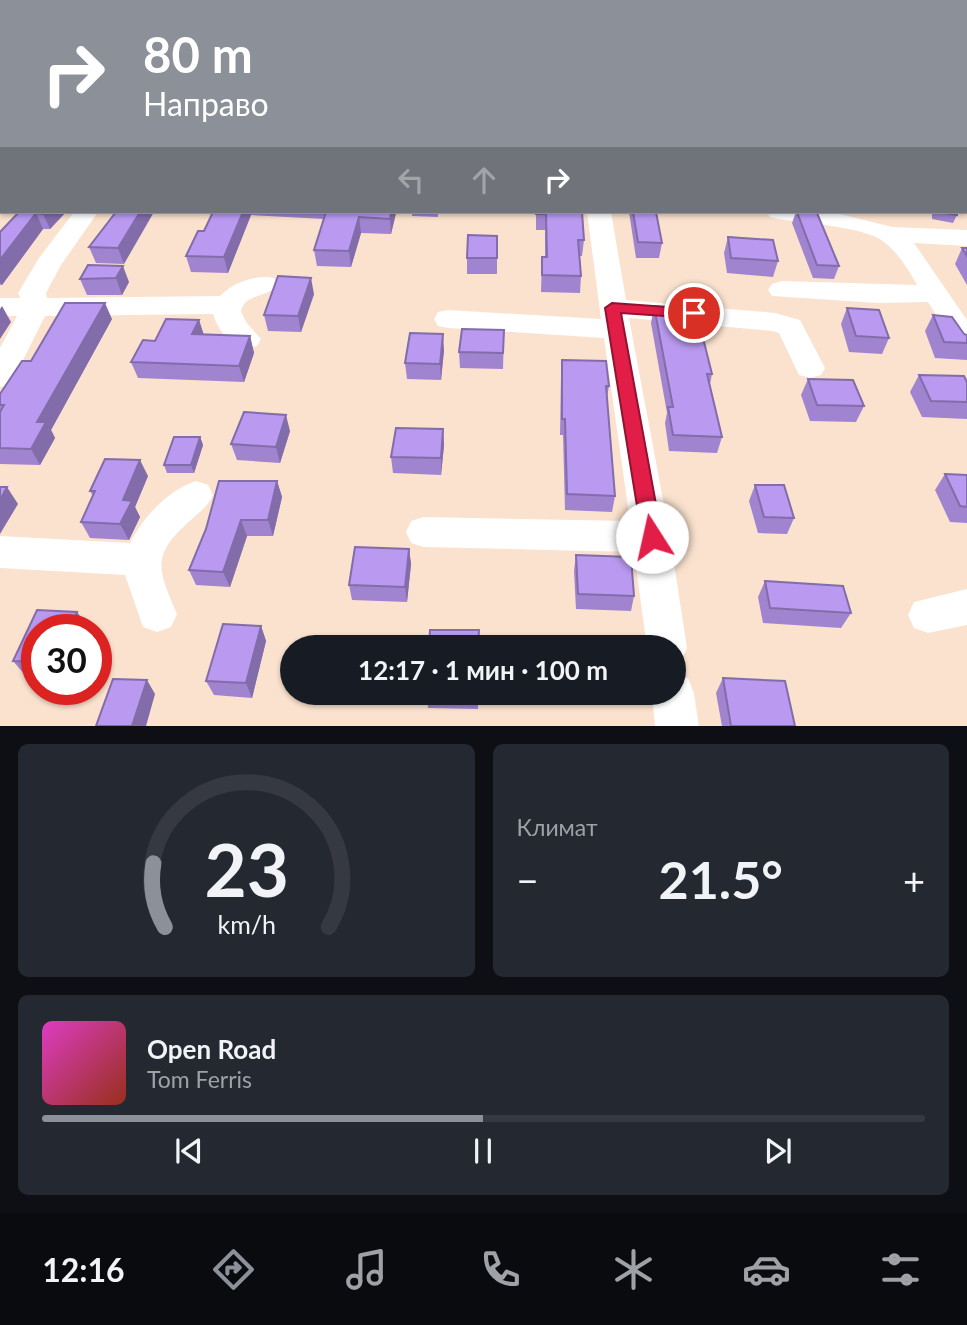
<!DOCTYPE html>
<html lang="ru">
<head>
<meta charset="utf-8">
<style>
	body { margin:0; font-family:Lato,sans-serif; background:#242831; color:#f1f3f6; height:100vh; display:flex; flex-direction:column; font-size:26px; white-space:nowrap }
	* { box-sizing:border-box; margin:0 }
	p { font-size:23px; color:#9ea1a6 }
	.icon { flex:none; width:38px; height:38px; fill:none; stroke:currentColor; stroke-width:2; stroke-linecap:round; stroke-linejoin:round }
	.map { position:relative; height:726px; overflow:hidden }
	.side { display:flex; flex-direction:column; gap:18px; padding:18px; background:#0d0f14; flex:1 }
	.side>* { flex:none }
	.banner { position:absolute; left:0px; top:0px; width:968px; height:214px; box-shadow:0 2px 5px #0004; background:#8c9099; color:#fff; overflow:hidden }
	.speed { position:absolute; left:21px; top:614px; display:flex; gap:14px; font-size:35px; font-weight:700; text-align:center }
	.speed>* { display:grid; place-content:center; width:91px; height:91px; border-radius:50%; background:#171b24; box-shadow:0 2px 5px #0004; line-height:1 }
	.speed .limit { border:10px solid #d22; background:#fff; color:#111 }
	.pin { position:absolute; display:grid; place-items:center; width:60px; height:60px; color:#fff; margin:-30px; border:4px solid #fff; border-radius:50%; box-shadow:0 2px 7px #0007 }
	.me { position:absolute; width:77px; margin:-38px; rotate:350deg; stroke-linejoin:round; filter:drop-shadow(0 0 5px #0008) }
	.turn { display:flex; align-items:center; gap:24px; height:147px; padding:0 28px; font-size:32px }
	.turn .icon { width:91px; height:91px; stroke-width:2.5 }
	.turn b { display:block; font-size:49px; line-height:60px }
	.lanes { display:flex; align-items:center; height:66px; padding:0 28px; background:#0003; justify-content:center; gap:35px; direction:ltr }
	.lanes .off { opacity:.35 }
	.big { font-size:52px; font-weight:700; line-height:1.1 }
	.side .card { flex:1; display:flex; flex-direction:column; justify-content:center; gap:10px; min-width:0; padding:0 24px; border-radius:10px; background:#242831 }
	.side .dial { align-items:center; gap:0 }
	.dial svg { height:182px; overflow:visible; fill:none; stroke:#363941; stroke-width:7; stroke-linecap:round; text-anchor:middle }
	.dial text { fill:#f1f3f6; stroke:none }
	.song { display:flex; align-items:center; gap:21px }
	.cover { width:84px; height:84px; border-radius:10px; background:linear-gradient(135deg,hsl(310 70% 55%),hsl(10 70% 35%)) }
	.played { height:7px; border-radius:4px; background:linear-gradient(90deg,#8c9099 50%,#363941 50%) }
	.keys { display:flex; justify-content:space-around; direction:ltr }
	.heat { display:flex; justify-content:space-between; align-items:center; font-size:38px; direction:ltr }
	.side .tiles { flex:1; display:grid; gap:18px; grid-template-columns:1fr 1fr }
	.card:last-child { grid-column:span 2 }
	.trip { position:absolute; left:280px; top:635px; width:406px; height:70px; border-radius:35px; background:#171b24; box-shadow:0 2px 5px #0004; font-weight:700; line-height:70px; text-align:center }
	.tab-bar { display:flex; height:112px; justify-content:space-around; align-items:center; background:#090b0e; color:#9ea1a6 }
	.tab-bar .icon { width:49px; height:49px }
	.tab-bar .selected { color:#8c9099 }
	.tab-bar b { font-size:32px; color:#f1f3f6 }
	.map>svg:first-child { display:block }
	.lines { fill:none; stroke-linecap:round; stroke-linejoin:round }
	.minor { fill:#fff; fill-rule:evenodd }
	.wall { fill:#a084cf }
	.shaded-wall { fill:#826ca9 }
	.building { fill:#ba9af1; stroke:#826ca9; stroke-width:2 }
	.route { fill:#e11d48; stroke:#92132f; stroke-width:2 }
</style>
</head>
<body>
<div class="map">
<svg width="967" height="727" viewBox="0 0 967 727">
	<rect width="100%" height="100%" fill="#fae2ce"/>
	<g class="lines">
		<!-- minor -->
		<g class="minor">
			<rect x="0" y="53" width="2" height="12"/>
			<rect x="966" y="120" width="1" height="12"/>
			<path d="M74 212H98L61 265 46 293 47 298 220 296C232 283 257 274 274 278L278 284C269 298 245 293 241 311L246 322 261 339 257 346C236 352 219 334 213 314L45 316 11 384 0 387V348L17 316H0V298H20L18 293 39 258Z"/>
			<polygon points="587,212 611,212 626,300 775,313 800,320 825,368 821,375 810,378 799,375 779,333 772,331 629,318 670,537 687,648 681,661 674,664 674,648 647,648 634,552 424,547 411,543 406,532 411,521 424,517 630,521 604,338 448,328 438,326 434,319 438,312 448,310 601,319"/>
			<path d="M767 212H832L892 227 967 230V246L914 243 967 320V352L957 349 928 302 878 303 772 296 768 290 772 284 782 281 917 285C908 269 899 254 884 242 867 227 803 223 779 219L770 217Z"/>
			<path d="M196 481 208 485 213 495C208 506 201 511 192 519 151 555 157 567 177 614L171 627 157 632 143 627 125 575 0 568V536L130 543C143 517 168 490 196 481Z"/>
			<polygon points="967,589 967,625 928,633 914,628 908,615 914,602"/>
			<polygon points="674,673 688,678 694,693 699,727 655,727 652,693 674,693"/>
		</g>
	</g>
	<!-- wall -->
	<g class="wall">
		<polygon points="19,212 66,212 50,229 43,229 2,285 0,285 0,232"/>
		<polygon points="116,212 124,264 96,263 89,247"/>
		<polygon points="210,212 396,212 396,213 391,234 361,233 351,267 317,266 314,250 324,219 251,215 228,273 191,272 186,256 204,231 212,214 211,214"/>
		<polygon points="412,212 438,212 438,217 412,216"/>
		<polygon points="536,212 582,212 584,240 582,256 580,256 581,276 580,293 541,292 542,257 545,257 545,230 536,230"/>
		<polygon points="629,212 656,212 662,243 659,258 636,258"/>
		<polygon points="796,212 839,266 834,279 813,278 792,223"/>
		<polygon points="932,212 957,212 957,215 953,223 932,219"/>
		<polygon points="497,236 497,274 467,274 467,258"/>
		<polygon points="728,237 778,261 773,277 727,273 724,253"/>
		<polygon points="962,248 967,248 967,285 955,264"/>
		<polygon points="88,265 129,282 122,295 87,295 80,279"/>
		<polygon points="314,294 301,332 268,331 264,315"/>
		<polygon points="654,306 712,374 710,384 722,437 717,453 669,451 665,423 667,413 651,323"/>
		<polygon points="847,308 889,338 882,354 849,352 841,324"/>
		<polygon points="933,315 967,335 967,360 935,358 925,331"/>
		<polygon points="112,319 51,430 55,438 40,465 0,464 0,394 31,361"/>
		<polygon points="199,320 204,335 250,336 254,353 244,382 138,378 131,362 155,341"/>
		<polygon points="504,330 503,369 460,368 459,352"/>
		<polygon points="444,350 441,380 407,379 405,363"/>
		<polygon points="562,360 609,386 607,397 615,496 612,512 565,510 563,435 560,435 561,376"/>
		<polygon points="919,375 967,382 967,419 922,417 910,392"/>
		<polygon points="808,379 864,406 856,422 810,421 801,395"/>
		<polygon points="443,429 444,445 441,475 393,473 391,457"/>
		<polygon points="290,431 280,463 237,460 231,444"/>
		<polygon points="200,437 203,445 194,473 167,473 164,465"/>
		<polygon points="945,474 967,475 967,523 950,522 935,490"/>
		<polygon points="148,476 135,507 140,517 129,540 90,538 81,522 93,496 90,491"/>
		<polygon points="277,481 282,497 273,536 247,536 230,587 196,585 189,570"/>
		<polygon points="755,485 794,518 787,534 758,533 749,501"/>
		<polygon points="409,549 411,564 407,602 352,600 349,585"/>
		<polygon points="576,555 634,596 631,611 576,609 574,571"/>
		<polygon points="765,581 851,613 841,628 763,623 758,597"/>
		<polygon points="37,610 77,612 87,627 86,630 37,630 37,676 25,675 13,661"/>
		<polygon points="261,626 266,641 252,698 214,695 206,681"/>
		<polygon points="723,678 795,726 722,726 716,693"/>
		<polygon points="427,693 478,693 478,709 428,708"/>
		<polygon points="537,693 571,693 570,699 537,696"/>
	</g>
	<!-- shaded-wall -->
	<g class="shaded-wall">
		<polygon points="2,109 2,130 0,132 0,111"/>
		<polygon points="45,212 66,212 50,229 43,214"/>
		<polygon points="140,212 154,212 124,264 118,248"/>
		<polygon points="243,212 250,212 251,215 228,273 224,257"/>
		<polygon points="391,212 396,212 396,213 391,234 390,219"/>
		<polygon points="36,213 43,229 2,285 0,282 0,260"/>
		<polygon points="359,217 361,233 351,267 349,251"/>
		<polygon points="123,266 129,282 122,295 116,278"/>
		<polygon points="311,278 314,294 301,332 298,316"/>
		<polygon points="105,303 112,319 51,430 55,438 40,465 31,449 37,422"/>
		<polygon points="2,306 11,322 0,339 0,309"/>
		<polygon points="199,320 204,336 192,334"/>
		<polygon points="443,334 444,350 441,380 440,364"/>
		<polygon points="250,336 254,353 244,382 239,366"/>
		<polygon points="286,415 290,431 280,463 276,447"/>
		<polygon points="443,429 444,445 441,475 441,458"/>
		<polygon points="200,437 203,445 194,473 191,465"/>
		<polygon points="140,460 148,476 135,507 140,517 129,540 120,524 123,500"/>
		<polygon points="277,481 282,497 273,536 268,520"/>
		<polygon points="7,487 18,504 0,534 0,500"/>
		<polygon points="241,520 247,536 230,587 223,572"/>
		<polygon points="409,549 411,564 407,602 405,587"/>
		<polygon points="77,612 87,627 86,630 69,630"/>
		<polygon points="261,626 266,641 252,698 246,683"/>
		<polygon points="147,680 155,694 146,726 132,726"/>
	</g>
	<!-- building -->
	<g class="building">
		<polygon points="19,212 45,212 43,214 36,213 0,260 0,232"/>
		<polygon points="116,212 140,212 118,248 89,247"/>
		<polygon points="213,212 243,212 224,257 186,256 198,231 204,231"/>
		<polygon points="326,212 391,212 390,219 359,217 349,251 314,250"/>
		<polygon points="536,212 582,212 584,240 578,240 581,276 542,275 542,257 547,257 546,214 536,214"/>
		<polygon points="633,212 656,212 662,243 638,242"/>
		<polygon points="797,212 817,213 839,266 817,265"/>
		<polygon points="938,212 957,212 957,215"/>
		<polygon points="468,235 497,236 497,258 467,258"/>
		<polygon points="728,237 773,240 778,261 731,258"/>
		<polygon points="962,248 967,248 967,256"/>
		<polygon points="88,265 123,266 116,278 80,279"/>
		<polygon points="278,276 311,278 298,316 264,315"/>
		<polygon points="65,303 105,303 37,422 46,422 31,449 0,448 0,412 4,405 0,405 0,394 22,361 31,361"/>
		<polygon points="654,306 696,310 712,374 707,374 722,437 673,435 668,407 673,407"/>
		<polygon points="847,308 879,310 889,338 856,336"/>
		<polygon points="933,315 952,317 964,334 967,335 967,343 944,342"/>
		<polygon points="166,319 199,320 192,334 250,336 239,366 131,362 143,340 155,341"/>
		<polygon points="462,329 504,330 503,353 459,352"/>
		<polygon points="410,333 443,334 440,364 405,363"/>
		<polygon points="562,360 606,361 609,386 606,386 615,496 567,494 565,419 562,419"/>
		<polygon points="919,375 964,376 967,382 967,402 931,401"/>
		<polygon points="808,379 853,380 864,406 817,405"/>
		<polygon points="244,412 286,415 276,447 231,444"/>
		<polygon points="396,428 443,429 441,458 391,457"/>
		<polygon points="174,437 200,437 191,465 164,465"/>
		<polygon points="105,459 140,460 123,500 132,501 120,524 81,522 95,491 90,491"/>
		<polygon points="945,474 967,475 967,507 960,506"/>
		<polygon points="219,481 277,481 268,520 241,520 223,572 189,570 206,529"/>
		<polygon points="755,485 784,485 794,518 764,517"/>
		<polygon points="0,487 7,487 0,500"/>
		<polygon points="355,547 409,549 405,587 349,585"/>
		<polygon points="576,555 631,557 634,596 578,594"/>
		<polygon points="765,581 843,586 851,613 770,608"/>
		<polygon points="37,610 77,612 69,630 37,630 37,662 13,661"/>
		<polygon points="223,624 261,626 246,683 206,681"/>
		<polygon points="430,630 479,630 478,648 429,648"/>
		<polygon points="539,640 572,642 572,648 539,648"/>
		<polygon points="723,678 785,681 795,726 731,726"/>
		<polygon points="113,679 147,680 132,726 96,726"/>
		<polygon points="427,693 478,693 478,695 427,694"/>
	</g>
	<!-- route -->
	<polygon class="route" points="612,303 694,309 701,313 694,318 621,313 662,537 659,543 652,545 645,543 642,537 605,308"/>
</svg>
<div class="speed"><div class="limit">30</div></div>
<div class="pin" style="left:694px;top:313px;background:#d93025"><svg class="icon" aria-label="arrive" viewBox="0 0 24 24"><path d="M6 21V4h12l-3 4 3 4H6"/></svg></div>
<svg class="me" style="left:652px;top:537px" viewBox="-20 -20 40 40"><circle r="19" fill="#fff"/><path d="M0-13L10 11 0 6-10 11z" fill="#e11d48"/></svg>
<div class="trip">12:17 · 1 мин · 100 m</div>
<div class="banner">
<div class="turn"><svg class="icon" aria-label="right" viewBox="0 0 24 24"><path d="M7 20v-9h11M14 6l5 5-5 5"/></svg><div><b>80 m</b>Направо</div></div>
<div class="lanes"><svg class="icon off" aria-label="left" viewBox="0 0 24 24"><path d="M17 20v-9H6M10 6l-5 5 5 5"/></svg><svg class="icon off" aria-label="ahead" viewBox="0 0 24 24"><path d="M12 20V5M6 11l6-6 6 6"/></svg><svg class="icon" aria-label="right" viewBox="0 0 24 24"><path d="M7 20v-9h11M14 6l5 5-5 5"/></svg></div>
</div>
</div>
<section class="side">
<div class="tiles">
<div class="card dial"><svg viewBox="0 0 100 80">
<path d="M14 69A42 42 0 1 1 86 69"/>
<path d="M14 69A42 42 0 0 1 9 41" stroke="#8c9099"/>
<text x="50" y="56" font-size="32" font-weight="700">23</text>
<text x="50" y="72" font-size="11">km/h</text>
</svg></div>
<div class="card"><p>Климат</p>
<div class="heat"><a>−</a><b class="big">21.5°</b><a>+</a></div>
</div>
<div class="card">
<div class="song"><i class="cover"></i><div><b>Open Road</b><p>Tom Ferris</p></div></div>
<div class="played"></div>
<div class="keys"><svg class="icon" aria-label="previous" viewBox="0 0 24 24"><path d="M18 5L8 12l10 7zM5 5v14"/></svg><svg class="icon" aria-label="pause" viewBox="0 0 24 24"><path d="M8 5v14M16 5v14"/></svg><svg class="icon" aria-label="next" viewBox="0 0 24 24"><path d="M6 5l10 7-10 7zM19 5v14"/></svg></div>
</div>
</div>
</section>
<nav class="tab-bar">
<b>12:16</b>
<svg class="icon selected" aria-label="directions" viewBox="0 0 24 24"><path d="M12 3l9 9-9 9-9-9zM9 14v-3h6M13 9l2 2-2 2"/></svg>
<svg class="icon" aria-label="music" viewBox="0 0 24 24"><path d="M9 18V5l10-2v13"/><circle cx="6" cy="18" r="3"/><circle cx="16" cy="16" r="3"/></svg>
<svg class="icon" aria-label="phone" viewBox="0 0 24 24"><path d="M5 4h4l2 5-3 2q2 4 5 5l2-3 5 2v4C11 20 4 13 5 4z"/></svg>
<svg class="icon" aria-label="climate" viewBox="0 0 24 24"><path d="M12 3v18M4 7l16 10M4 17L20 7"/></svg>
<svg class="icon" aria-label="car" viewBox="0 0 24 24"><path d="M5 17H2v-5l4-1 3-4h7l3 4 3 1v5h-3M9 17h6M6 11h13"/><circle cx="7" cy="17" r="2"/><circle cx="17" cy="17" r="2"/></svg>
<svg class="icon" aria-label="filters" viewBox="0 0 24 24"><path d="M4 7h16M4 17h16"/><circle cx="9" cy="7" r="2"/><circle cx="15" cy="17" r="2"/></svg>
</nav>
</body>
</html>
